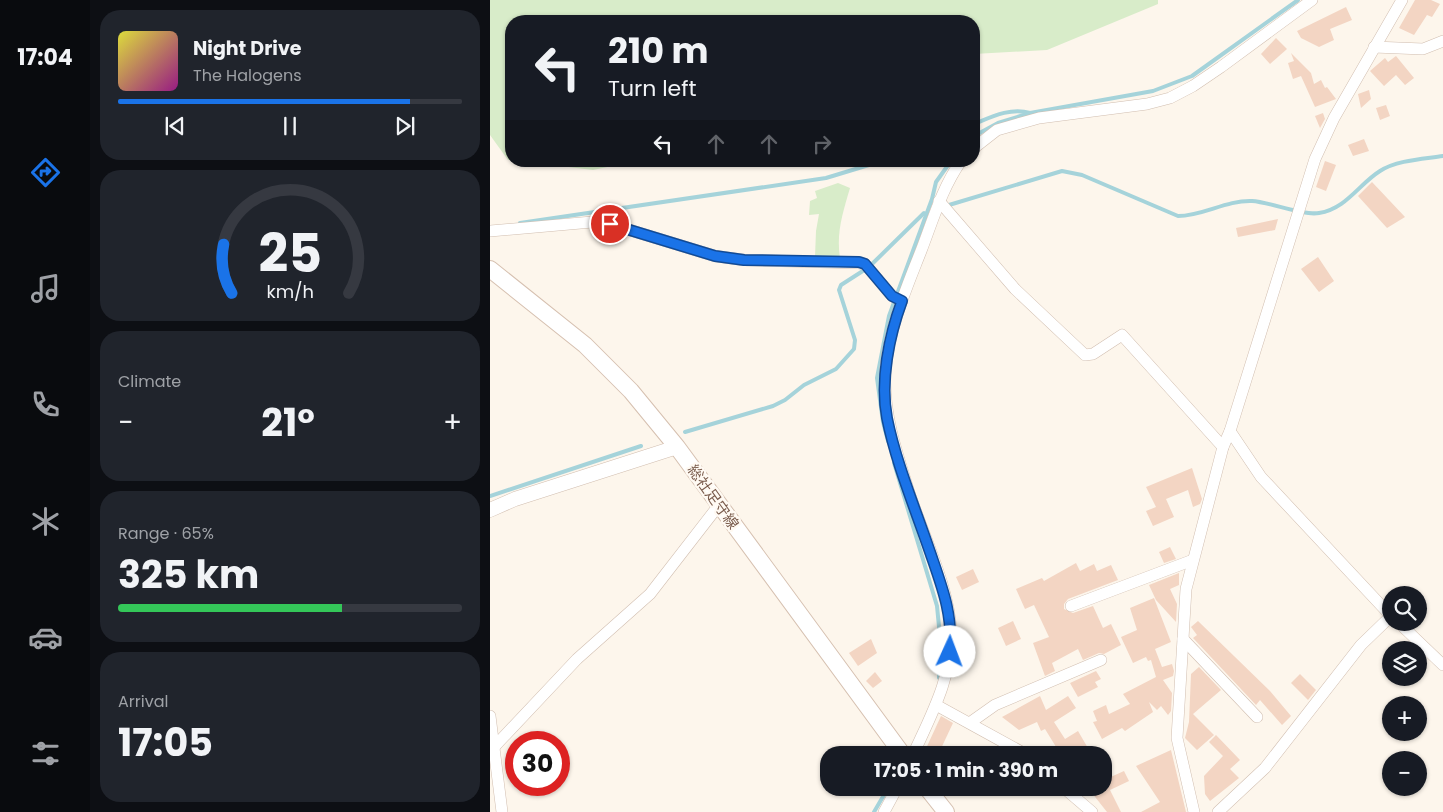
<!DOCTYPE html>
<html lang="en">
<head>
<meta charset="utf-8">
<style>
	body { margin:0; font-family:Poppins,"Noto Sans JP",sans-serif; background:#20242c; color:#f1f3f6; height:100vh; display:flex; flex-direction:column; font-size:19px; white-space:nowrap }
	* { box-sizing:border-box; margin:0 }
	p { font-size:16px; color:#9ea1a6 }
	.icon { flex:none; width:28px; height:28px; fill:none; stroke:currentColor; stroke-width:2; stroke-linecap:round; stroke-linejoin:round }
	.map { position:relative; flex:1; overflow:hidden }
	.side { display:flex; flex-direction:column; gap:10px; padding:10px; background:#0d0f14; width:400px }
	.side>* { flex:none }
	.hud { position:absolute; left:15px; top:15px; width:475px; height:152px; border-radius:20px; box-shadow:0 1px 4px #0004; background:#171b24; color:#f1f3f6; overflow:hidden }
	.tools { position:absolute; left:892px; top:586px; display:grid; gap:10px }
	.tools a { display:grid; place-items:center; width:45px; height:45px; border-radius:50%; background:#171b24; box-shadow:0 1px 4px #0004; font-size:25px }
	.speed { position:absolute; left:15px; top:731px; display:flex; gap:10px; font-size:25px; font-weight:700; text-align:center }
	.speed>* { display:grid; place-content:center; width:65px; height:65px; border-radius:50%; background:#171b24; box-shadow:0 1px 4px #0004; line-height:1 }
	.speed .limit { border:8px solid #d22; background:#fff; color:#111 }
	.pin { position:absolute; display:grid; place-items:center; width:42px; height:42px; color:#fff; margin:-21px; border:2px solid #fff; border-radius:50%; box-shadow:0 1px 5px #0007 }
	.me { position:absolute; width:55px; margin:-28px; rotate:2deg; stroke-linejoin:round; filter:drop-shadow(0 0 4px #0008) }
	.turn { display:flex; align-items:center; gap:18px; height:105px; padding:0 20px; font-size:22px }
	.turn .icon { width:65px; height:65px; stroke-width:2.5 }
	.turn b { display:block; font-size:35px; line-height:42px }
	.lanes { display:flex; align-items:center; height:48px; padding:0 20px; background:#0003; justify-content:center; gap:25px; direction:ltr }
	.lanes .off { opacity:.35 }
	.big { font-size:38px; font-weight:700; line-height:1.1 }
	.side .card { flex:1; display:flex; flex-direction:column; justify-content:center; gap:8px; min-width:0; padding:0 18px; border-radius:20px; background:#20242c }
	.side .dial { align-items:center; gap:0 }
	.dial svg { height:130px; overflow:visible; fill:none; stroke:#363941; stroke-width:7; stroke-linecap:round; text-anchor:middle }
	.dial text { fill:#f1f3f6; stroke:none }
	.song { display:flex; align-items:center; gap:15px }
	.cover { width:60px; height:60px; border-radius:8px; background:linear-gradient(135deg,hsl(60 70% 55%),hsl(310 70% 35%)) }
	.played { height:5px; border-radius:2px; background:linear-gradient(90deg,#1a73e8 85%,#363941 85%) }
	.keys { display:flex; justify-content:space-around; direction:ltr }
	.heat { display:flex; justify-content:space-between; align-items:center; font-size:28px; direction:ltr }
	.charge { height:8px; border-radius:4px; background:linear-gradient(90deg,#34c759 65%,#363941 0) }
	.trip { position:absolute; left:330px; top:746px; width:292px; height:50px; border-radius:20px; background:#171b24; box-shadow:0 1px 4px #0004; font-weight:700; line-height:50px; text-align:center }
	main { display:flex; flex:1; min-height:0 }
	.tabs { display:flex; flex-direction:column; width:90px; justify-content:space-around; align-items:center; background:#090b0e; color:#9ea1a6 }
	.tabs .icon { width:35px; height:35px }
	.tabs .current { color:#1a73e8 }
	.tabs b { font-size:22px; color:#f1f3f6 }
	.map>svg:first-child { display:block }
	.green { fill:#d8ecc9 }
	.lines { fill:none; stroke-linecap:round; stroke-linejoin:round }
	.stream { stroke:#a5d3da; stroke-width:4 }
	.building { fill:#f3d5c3 }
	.minor-casing { stroke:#d1beb0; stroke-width:12 }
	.tertiary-casing { stroke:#d1beb0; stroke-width:15 }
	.secondary-casing { stroke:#d6c0b0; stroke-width:18 }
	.minor { stroke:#fff; stroke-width:11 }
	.tertiary { stroke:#fff; stroke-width:14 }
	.secondary { stroke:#fff; stroke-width:16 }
	.route-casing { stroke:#114b97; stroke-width:12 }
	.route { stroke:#1a73e8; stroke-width:9 }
	.labels { text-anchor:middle; stroke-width:4.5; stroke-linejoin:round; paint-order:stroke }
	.street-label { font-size:15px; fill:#7a5c4d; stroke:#fffaf3 }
</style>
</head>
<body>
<main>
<nav class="tabs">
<b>17:04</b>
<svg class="icon current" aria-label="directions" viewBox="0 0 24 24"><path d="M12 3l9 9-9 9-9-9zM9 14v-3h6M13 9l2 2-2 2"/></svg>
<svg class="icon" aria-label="music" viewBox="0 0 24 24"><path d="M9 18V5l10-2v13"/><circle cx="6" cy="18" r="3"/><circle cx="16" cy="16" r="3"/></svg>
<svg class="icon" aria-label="phone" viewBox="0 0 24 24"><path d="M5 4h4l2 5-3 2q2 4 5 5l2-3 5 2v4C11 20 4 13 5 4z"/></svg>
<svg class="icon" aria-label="climate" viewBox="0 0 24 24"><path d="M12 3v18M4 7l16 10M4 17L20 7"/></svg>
<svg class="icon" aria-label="car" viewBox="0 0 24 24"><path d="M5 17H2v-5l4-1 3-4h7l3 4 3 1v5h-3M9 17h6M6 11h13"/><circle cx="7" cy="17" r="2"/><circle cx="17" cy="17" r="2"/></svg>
<svg class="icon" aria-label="filters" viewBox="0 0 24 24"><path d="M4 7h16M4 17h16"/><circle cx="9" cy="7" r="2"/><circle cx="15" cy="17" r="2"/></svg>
</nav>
<section class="side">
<div class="card">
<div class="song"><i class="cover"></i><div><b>Night Drive</b><p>The Halogens</p></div></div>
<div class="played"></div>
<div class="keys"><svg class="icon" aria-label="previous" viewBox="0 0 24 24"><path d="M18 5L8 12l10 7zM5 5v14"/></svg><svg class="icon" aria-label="pause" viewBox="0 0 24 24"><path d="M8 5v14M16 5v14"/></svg><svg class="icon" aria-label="next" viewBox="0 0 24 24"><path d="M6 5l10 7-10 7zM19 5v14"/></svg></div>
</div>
<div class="card dial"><svg viewBox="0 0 100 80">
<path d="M14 69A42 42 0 1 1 86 69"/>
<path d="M14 69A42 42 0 0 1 9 39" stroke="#1a73e8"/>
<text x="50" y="56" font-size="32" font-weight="700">25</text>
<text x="50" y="72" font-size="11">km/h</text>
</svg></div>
<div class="card"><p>Climate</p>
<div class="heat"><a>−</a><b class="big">21°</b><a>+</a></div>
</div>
<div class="card"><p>Range · 65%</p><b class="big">325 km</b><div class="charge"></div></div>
<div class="card"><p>Arrival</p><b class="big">17:05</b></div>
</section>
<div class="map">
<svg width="953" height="812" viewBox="0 0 953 812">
	<rect width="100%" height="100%" fill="#fdf6ec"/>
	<!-- green -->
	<g class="green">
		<polygon points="0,0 668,0 668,4 557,50 484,54 484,21 21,21 21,160 18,160 0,135"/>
		<polygon points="30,161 146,161 103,170"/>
		<path d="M348 183 360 188C353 212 346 233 350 258L325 257 326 231 329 214 319 215 320 201 327 198 325 191Z"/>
	</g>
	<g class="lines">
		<!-- stream -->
		<g class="stream">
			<path d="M484 124C501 117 521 107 540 113"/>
			<polyline points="484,136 508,123 540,113 663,91 702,76 808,0"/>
			<path d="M459 205 572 171 592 175 688 216C713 216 736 200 762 201 780 202 813 216 829 213 856 209 869 184 890 171 907 160 934 159 953 156"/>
			<polyline points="30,223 336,178 392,161"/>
			<polyline points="195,432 283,406 295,400 314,385 346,369 364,349 365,340 349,290 351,285 379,267 434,213"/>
			<polyline points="398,441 393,422 387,378 399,316 442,199 446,182 461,161"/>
			<polyline points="404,463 447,606 451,647 449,678"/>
			<polyline points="0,496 151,446"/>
			<polyline points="384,812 398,788"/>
		</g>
	</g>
	<!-- building -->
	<g class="building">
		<polygon points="925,0 941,0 950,4 942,17 937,15 924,35 909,28"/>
		<polygon points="856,7 862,20 840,29 844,40 829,47 811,38 807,31"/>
		<polygon points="786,38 797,49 780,64 771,54"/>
		<polygon points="801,53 821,73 824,84 831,80 835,88 837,87 846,99 825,107 811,76 803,79 798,63 804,61"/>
		<polygon points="906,56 924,78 915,85 906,75 894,86 880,71 895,58 898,62"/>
		<polygon points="879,90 881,99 871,108 868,94"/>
		<polygon points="896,105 900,116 890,120 886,108"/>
		<polygon points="833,113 835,119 830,128 825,116"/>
		<polygon points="874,139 879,151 863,156 858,145"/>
		<polygon points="835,161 846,165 836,191 826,187"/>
		<polygon points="882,182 915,217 897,228 868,196"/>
		<polygon points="788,219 785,230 748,237 746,228"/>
		<polygon points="828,257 844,281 829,292 811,269"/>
		<polygon points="702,468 712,499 710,504 703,507 698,490 676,499 684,517 663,526 656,511 666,507 656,487"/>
		<polygon points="680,547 686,559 674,563 669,552"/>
		<polygon points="586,563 590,571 604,564 607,571 621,565 628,580 578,599 574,604 574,609 583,613 603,606 613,628 621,624 631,645 614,654 609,653 593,660 588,649 562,663 565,671 555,676 543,643 559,637 544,605 535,609 526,589 552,578 554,581"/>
		<polygon points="483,569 489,582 472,590 466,577"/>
		<polygon points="689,573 689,585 680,589 687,604 686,622 666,600 659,585"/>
		<polygon points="664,598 681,642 665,649 672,667 682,664 684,671 683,676 673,680 682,693 681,711 678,715 671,706 667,710 659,702 663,712 635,731 632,728 612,739 603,722 607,721 603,711 616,705 619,714 640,704 633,694 666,677 661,660 658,661 656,657 643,663 631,637 647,630 640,608"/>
		<polygon points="523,621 531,639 516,646 508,628"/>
		<polygon points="708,621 780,691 801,716 792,725 770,700 766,705 703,638 707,635 701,627"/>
		<polygon points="381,639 387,653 368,666 359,653"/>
		<polygon points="709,667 731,690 703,714 724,735 707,750 695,738 699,722 701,674"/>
		<polygon points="606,671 611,679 605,682 608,687 588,697 580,683"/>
		<polygon points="385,672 392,681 383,688 376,681"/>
		<polygon points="810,674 826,690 818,700 801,683"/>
		<polygon points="550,696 556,710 578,696 586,708 564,722 575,739 588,731 602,755 571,755 555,729 551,731 547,722 529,730 512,717"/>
		<polygon points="451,716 463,723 455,740 448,755 433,755"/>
		<polygon points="726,735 750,760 740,769 749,778 720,801 715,794 714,776 733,756 719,742"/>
		<polygon points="681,750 696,812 651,812 670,802 646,766"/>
		<polygon points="634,771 639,781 620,790 631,812 617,812 598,788 614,788 614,780"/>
	</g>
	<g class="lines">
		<defs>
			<g id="minor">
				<polyline points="884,47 933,49 953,41"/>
				<polyline points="484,148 507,130 549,118 657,104 680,98 703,86 731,67 822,0"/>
				<polyline points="449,201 525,289 595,355 603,354 632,335 733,447"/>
				<polyline points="0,231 102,222 120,224 225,256 254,260 369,263 375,264 402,296 412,301"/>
				<polyline points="740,431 771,477 901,616"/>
				<polyline points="581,606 703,560"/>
				<polyline points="908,622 953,665"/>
				<polyline points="693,639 767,717"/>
				<polyline points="446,705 537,755"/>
				<polyline points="0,716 12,812"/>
				<polyline points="481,722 505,705 611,660"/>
				<polyline points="5,746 87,659 160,594 229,505"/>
				<path d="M423 755C441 715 462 678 461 633 460 589 433 535 419 492 408 456 395 420 395 382 395 337 415 292 431 251 443 220 452 188 471 161"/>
				<polyline points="574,788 602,812"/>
				<polyline points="394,812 407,788"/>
				<polyline points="704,812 687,738 696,589 733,447 740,431 825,159 844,118 912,0"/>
				<polyline points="728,812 775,768 871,645 901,616"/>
			</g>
			<polyline id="tertiary" points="0,510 25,499 187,447"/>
			<g id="secondary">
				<polyline points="0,269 95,345 141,391 187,447 413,755"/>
				<polyline points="437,788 456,812"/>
			</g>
		</defs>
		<!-- minor casing -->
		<use href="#minor" class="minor-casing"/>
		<!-- tertiary casing -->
		<use href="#tertiary" class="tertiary-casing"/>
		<!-- secondary casing -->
		<use href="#secondary" class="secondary-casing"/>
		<!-- minor -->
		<use href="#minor" class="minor"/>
		<!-- tertiary -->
		<use href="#tertiary" class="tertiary"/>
		<!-- secondary -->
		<use href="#secondary" class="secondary"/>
	</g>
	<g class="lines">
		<defs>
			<path id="route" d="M120 224 225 256 254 260 369 262 375 264 402 296 412 301C399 336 390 381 397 418 406 463 425 508 440 552 452 587 463 614 460 652"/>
		</defs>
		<!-- route casing -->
		<use href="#route" class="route-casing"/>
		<!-- route -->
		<use href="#route" class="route"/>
	</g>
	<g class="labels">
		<!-- street labels -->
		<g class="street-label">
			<text transform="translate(223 497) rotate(54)" y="5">総社足守線</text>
		</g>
	</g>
</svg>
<div class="tools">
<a><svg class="icon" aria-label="search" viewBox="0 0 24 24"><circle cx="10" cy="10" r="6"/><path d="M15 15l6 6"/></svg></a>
<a><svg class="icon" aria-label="layers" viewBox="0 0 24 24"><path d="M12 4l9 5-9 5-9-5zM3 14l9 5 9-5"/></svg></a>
<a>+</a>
<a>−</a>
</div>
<div class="speed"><div class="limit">30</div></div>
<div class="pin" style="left:120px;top:224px;background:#d93025"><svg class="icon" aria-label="arrive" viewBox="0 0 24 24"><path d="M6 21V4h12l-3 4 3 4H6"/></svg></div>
<svg class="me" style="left:460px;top:652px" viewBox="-20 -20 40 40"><circle r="19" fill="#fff"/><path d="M0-13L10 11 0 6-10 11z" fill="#1a73e8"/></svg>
<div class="trip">17:05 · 1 min · 390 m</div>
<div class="hud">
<div class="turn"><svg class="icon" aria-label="left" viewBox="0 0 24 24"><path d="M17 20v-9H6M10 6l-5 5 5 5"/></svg><div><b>210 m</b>Turn left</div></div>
<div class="lanes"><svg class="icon" aria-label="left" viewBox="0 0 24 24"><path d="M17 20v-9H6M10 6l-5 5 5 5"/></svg><svg class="icon off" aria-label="ahead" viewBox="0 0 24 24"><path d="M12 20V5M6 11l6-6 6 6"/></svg><svg class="icon off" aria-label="ahead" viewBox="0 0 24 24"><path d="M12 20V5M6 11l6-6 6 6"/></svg><svg class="icon off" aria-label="right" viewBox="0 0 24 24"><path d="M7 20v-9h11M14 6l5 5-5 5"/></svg></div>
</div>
</div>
</main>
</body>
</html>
